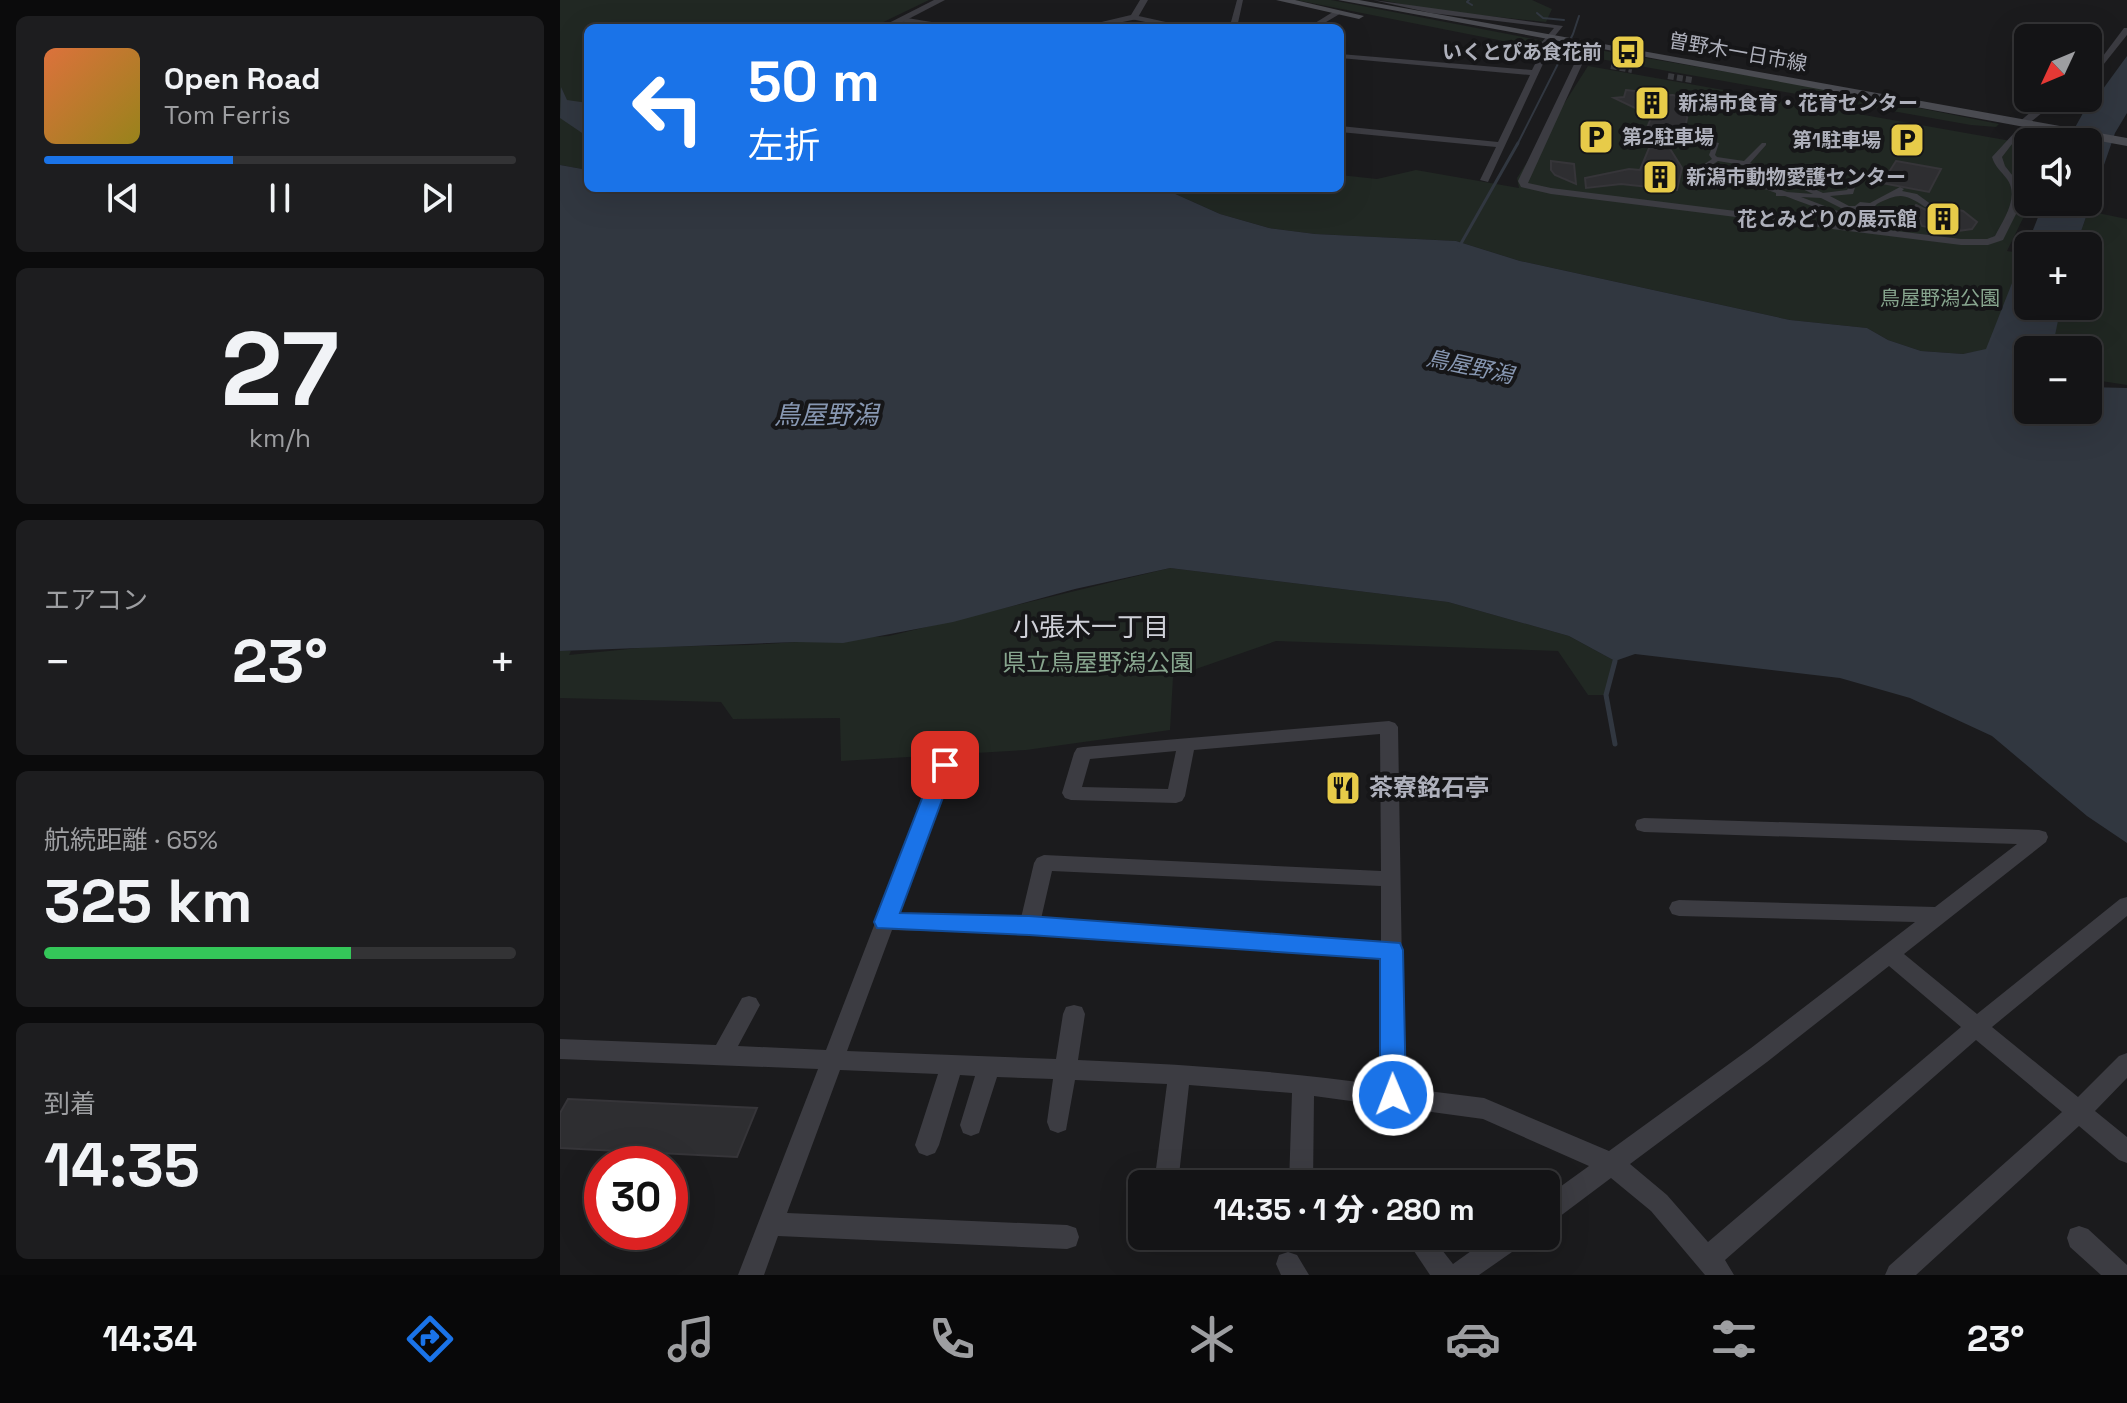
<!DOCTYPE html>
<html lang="ja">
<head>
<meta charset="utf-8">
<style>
	body { margin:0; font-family:"Space Grotesk","Noto Sans JP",sans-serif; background:#1d1d1f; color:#f1f3f6; height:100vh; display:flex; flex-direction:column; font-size:30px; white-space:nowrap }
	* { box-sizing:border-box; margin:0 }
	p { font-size:26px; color:#9d9ea1 }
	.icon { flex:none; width:44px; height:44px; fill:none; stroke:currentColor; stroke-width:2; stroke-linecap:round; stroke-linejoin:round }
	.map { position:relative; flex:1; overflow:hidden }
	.panel { display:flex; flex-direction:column; gap:16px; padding:16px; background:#0b0b0c; width:560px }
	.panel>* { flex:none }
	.hud { position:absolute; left:24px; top:24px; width:760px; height:168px; border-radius:12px; box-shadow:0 8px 32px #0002,0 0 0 2px #333335; background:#1a73e8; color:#fff; overflow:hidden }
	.needle { width:52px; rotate:226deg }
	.fabs { position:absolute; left:1454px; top:24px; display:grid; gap:16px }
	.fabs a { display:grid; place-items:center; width:88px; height:88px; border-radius:12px; background:#141416; box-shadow:0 8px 32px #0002,0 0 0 2px #333335; font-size:40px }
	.speed { position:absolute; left:24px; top:1146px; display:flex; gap:16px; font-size:40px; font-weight:700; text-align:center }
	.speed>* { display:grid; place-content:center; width:104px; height:104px; border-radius:50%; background:#141416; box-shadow:0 8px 32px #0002,0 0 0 2px #333335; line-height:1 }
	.speed .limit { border:12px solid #d22; background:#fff; color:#111 }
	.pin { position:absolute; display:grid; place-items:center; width:68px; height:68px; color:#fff; margin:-34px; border-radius:16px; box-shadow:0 4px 12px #0006 }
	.me { position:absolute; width:88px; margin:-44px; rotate:359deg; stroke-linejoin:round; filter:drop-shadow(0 0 6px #0008) }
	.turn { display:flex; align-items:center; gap:28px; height:168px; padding:0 32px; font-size:36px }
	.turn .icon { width:104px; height:104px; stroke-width:2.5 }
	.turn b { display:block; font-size:56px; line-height:68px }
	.big { font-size:60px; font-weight:800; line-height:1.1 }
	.panel .card { flex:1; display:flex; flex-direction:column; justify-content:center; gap:12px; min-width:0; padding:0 28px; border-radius:12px; background:#1d1d1f }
	.panel .dial { align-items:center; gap:0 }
	.dial b { font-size:104px; line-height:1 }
	.song { display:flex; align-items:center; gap:24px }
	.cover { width:96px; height:96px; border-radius:12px; background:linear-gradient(135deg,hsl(20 70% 55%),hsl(50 70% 35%)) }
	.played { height:8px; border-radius:4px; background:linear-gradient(90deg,#1a73e8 40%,#333335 40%) }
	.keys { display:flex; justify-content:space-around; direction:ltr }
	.heat { display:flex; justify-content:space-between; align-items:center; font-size:44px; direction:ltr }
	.charge { height:12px; border-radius:6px; background:linear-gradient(90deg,#34c759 65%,#333335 0) }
	.trip { position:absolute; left:568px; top:1170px; width:432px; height:80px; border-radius:12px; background:#141416; box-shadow:0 8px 32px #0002,0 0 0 2px #333335; font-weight:800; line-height:80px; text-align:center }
	.tab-bar { display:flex; height:128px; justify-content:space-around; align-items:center; background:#080809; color:#9d9ea1 }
	.tab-bar .icon { width:56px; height:56px }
	.tab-bar .active { color:#1a73e8 }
	.tab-bar b { font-size:36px; color:#f1f3f6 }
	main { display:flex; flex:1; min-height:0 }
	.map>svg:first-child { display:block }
	.green { fill:#212823 }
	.water { fill:#313740 }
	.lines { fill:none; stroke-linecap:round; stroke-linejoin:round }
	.stream-far2 { stroke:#313740; stroke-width:2 }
	.stream-far1 { stroke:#313740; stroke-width:3 }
	.stream { stroke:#313740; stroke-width:5 }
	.building { fill:#2e2e31; stroke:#363539; stroke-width:2 }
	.pedestrian-tunnel { stroke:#38393d; stroke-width:6; stroke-dasharray:6 3; stroke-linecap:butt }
	.pedestrian { fill:#3c3c42; fill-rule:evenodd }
	.minor { fill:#3c3c42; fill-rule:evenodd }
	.tertiary { fill:#3c3c42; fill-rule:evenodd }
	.secondary { fill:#4a4b51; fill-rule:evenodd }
	.route { fill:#1a73e8; stroke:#114b97; stroke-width:2 }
	.labels { text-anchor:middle; stroke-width:8; stroke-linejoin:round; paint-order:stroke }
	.far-poi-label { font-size:20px; font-weight:bold; fill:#aeb0bb; stroke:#161618; text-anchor:end }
	.far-street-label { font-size:20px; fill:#aeb0bb; stroke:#161618 }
	.far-park-label { font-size:20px; fill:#87a58e; stroke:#161618 }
	.far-water-label { font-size:22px; font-style:italic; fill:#8898b3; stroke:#161618 }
	.park-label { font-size:24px; fill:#87a58e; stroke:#161618 }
	.poi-label { font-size:24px; font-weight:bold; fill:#aeb0bb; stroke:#161618; text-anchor:start }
	.water-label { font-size:26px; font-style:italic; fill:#8898b3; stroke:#161618 }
	.neighbourhood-label { font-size:26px; fill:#cfd0d8; stroke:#161618 }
</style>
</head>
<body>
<main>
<section class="panel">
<div class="card">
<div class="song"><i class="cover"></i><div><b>Open Road</b><p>Tom Ferris</p></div></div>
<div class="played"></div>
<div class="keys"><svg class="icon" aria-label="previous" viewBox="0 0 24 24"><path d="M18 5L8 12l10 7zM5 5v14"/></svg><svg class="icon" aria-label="pause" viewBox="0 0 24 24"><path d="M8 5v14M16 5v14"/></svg><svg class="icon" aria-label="next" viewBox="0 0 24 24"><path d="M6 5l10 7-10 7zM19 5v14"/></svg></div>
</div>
<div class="card dial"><b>27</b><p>km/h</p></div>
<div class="card"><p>エアコン</p>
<div class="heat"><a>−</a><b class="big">23°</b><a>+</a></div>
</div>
<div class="card"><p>航続距離 · 65%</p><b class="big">325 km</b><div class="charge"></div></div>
<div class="card"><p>到着</p><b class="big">14:35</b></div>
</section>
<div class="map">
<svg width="1567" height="1275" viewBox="0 0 1567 1275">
	<rect width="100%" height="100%" fill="#1b1b1d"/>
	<!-- green -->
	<g class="green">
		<polygon points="0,0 369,0 311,28 28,28 28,170 0,165"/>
		<polygon points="736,0 771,0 984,41 979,46 968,46"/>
		<polygon points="821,0 972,0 992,9 986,22 872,10"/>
		<polygon points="1016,46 1249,86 1439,124 1436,127 1411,125 1012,54"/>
		<polygon points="1028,66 1468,144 1468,202 1471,202 1447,251 1468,254 1468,306 1528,306 1528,246 1516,246 1528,211 1567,219 1567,385 1528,379 1528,350 1426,350 1403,354 1361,351 1328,340 1307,328 1230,320 960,261 896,241 755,234 709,228 660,214 602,188 780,188 780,175 817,179 856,170 959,188 957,178"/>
		<polygon points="610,568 888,602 1009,636 1055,661 1046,695 1028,695 998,651 716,641 613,677 610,730 466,750 281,761 280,718 173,719 161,702 0,698 0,651 11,651 9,655 89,647 189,645 329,636"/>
	</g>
	<!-- water -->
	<g class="water">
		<polygon points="1567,56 1567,113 1555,133 1516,246 1468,246 1468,306 1501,306 1492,350 1468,350 1468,410 1528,410 1528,387 1567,388 1567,843 1527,816 1432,736 1350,698 1280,678 1075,654 1055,661 1009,636 888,602 610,568 515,589 393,622 283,643 236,642 0,651 0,165 28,170 28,188 602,188 660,214 709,228 755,234 896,241 960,261 1230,320 1307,328 1328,340 1361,351 1403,354 1426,349 1484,202 1528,202 1528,142 1507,142 1533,95 1540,93"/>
		<polygon points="1,87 7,100 28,103 28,137 0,118"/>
	</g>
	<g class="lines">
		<!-- stream-far2 -->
		<g class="stream-far2">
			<polyline points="909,0 907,2 912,5"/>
			<polyline points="977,13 983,18 1004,20"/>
			<polyline points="957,145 1013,34 1019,16"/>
		</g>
		<!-- stream-far1 -->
		<polyline class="stream-far1" points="899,247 958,143"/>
		<!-- stream -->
		<polyline class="stream" points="1055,661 1046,695 1055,744"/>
	</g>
	<!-- building -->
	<g class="building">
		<polygon points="1066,90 1084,92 1083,96 1113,95 1123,98 1119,108 1129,109 1125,128 1132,129 1126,146 1107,144 1122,168 1117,190 1061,184 1026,188 1025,178 1069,169 1080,170 1092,141 1084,135 1092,116 1054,98 1064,97"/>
		<polygon points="991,161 1014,164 1016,184 995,175 991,170"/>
		<polygon points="1336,161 1381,169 1369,192 1322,183"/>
		<polygon points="1356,205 1366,210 1375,205 1403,211 1417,222 1412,229 1391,232 1362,226 1360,221 1348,217"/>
		<polygon points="8,1099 197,1108 177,1157 0,1148 0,1113"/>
	</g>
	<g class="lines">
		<!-- pedestrian-tunnel -->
		<g class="pedestrian-tunnel">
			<polyline points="1051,66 1072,70"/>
			<polyline points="1108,76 1132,80"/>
		</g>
		<!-- pedestrian -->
		<path class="pedestrian" d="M1154 142 1159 143 1155 155 1157 157 1184 161 1202 143H1206V145L1190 163 1215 172 1269 177 1296 184 1293 194 1270 196 1289 206H1295L1300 202 1310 203 1340 187 1344 189 1342 191 1357 194 1372 205 1365 207C1344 193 1339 193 1317 204L1315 206 1317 211 1313 213H1310L1308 207 1302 206 1298 210H1285L1261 198 1241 197 1278 211 1331 221 1355 222 1359 224C1332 235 1253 207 1225 196H1216V193L1152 170 1147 172 1171 179 1167 181 1138 175V171L1146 167 1143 165 1152 159 1149 155ZM1158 161 1182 165 1214 176 1268 181 1289 187 1287 190 1263 193 1233 179 1229 181 1230 183 1253 194 1227 192 1152 165Z"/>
		<!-- minor -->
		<g class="minor">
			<polygon points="677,0 683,0 678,23 670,28 660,28 671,22"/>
			<polygon points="813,0 1003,26 984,49 989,51 928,182 920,180 936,147 780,132 780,126 938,142 970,75 780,58 780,54 972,70 981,52 975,50 994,28 871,13"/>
			<polygon points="776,10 783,12 756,28 747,28"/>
			<polygon points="574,15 624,26 628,28 614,28 571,19"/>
			<polygon points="341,17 396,26 400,28 383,28 338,21"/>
			<polygon points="1564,28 1567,28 1567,35 1528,84 1528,76"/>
			<path d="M1021 56 1025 58 968 183 991 188 1401 239H1427L1435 236C1443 220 1460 197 1447 179 1441 171 1435 167 1432 157L1455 132 1459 135 1442 157 1445 166 1460 185 1459 208 1443 240 1428 245H1401L991 194 961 187 958 181 1017 58Z"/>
			<path d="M829 721 835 723 838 727 844 1088 924 1098 1049 1151 1191 1048 1355 922 1119 916 1112 914 1109 908 1112 902 1119 900 1375 907 1457 844 1084 832 1077 830 1075 825 1077 820 1084 818 1479 830 1486 832 1488 837 1486 842 1344 954 1417 1014 1560 899 1567 897V916L1432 1027 1518 1097 1559 1056 1567 1053V1078L1535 1111 1567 1137V1163L1559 1160 1519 1126 1356 1275H1325L1329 1266 1502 1112 1416 1040 1165 1260 1174 1275H1145L1091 1211 1051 1178 995 1220 986 1224V1197L1029 1166 923 1119 754 1096 753 1184H729L732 1093 629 1085 618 1184H594L607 1084 515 1080 506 1130 498 1133 490 1130 487 1122 493 1079 437 1077 419 1133 411 1136 403 1133 400 1125 415 1076 400 1075 379 1145 375 1153 367 1156 359 1153 355 1145 378 1074 280 1070 227 1213 507 1225 516 1228 519 1237 516 1246 507 1249 218 1236 204 1275H178L258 1069 0 1059V1039L156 1045 182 998 189 996 196 998 200 1005 178 1046 266 1050 376 765 379 760H391L394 765 338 914 461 918 474 863 477 858 484 855 821 871 820 734 634 750 625 796 622 801 616 803 511 800 505 798 502 793 514 753 517 748 523 747ZM616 751 608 789 522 787 530 759ZM492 871 821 886V941L481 919ZM332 930 469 934 821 958 822 1085C721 1071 620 1064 518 1060L525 1014 522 1007 514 1005 506 1007 503 1014 496 1059 287 1051ZM1329 966 1401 1027 1148 1242 1107 1195 1070 1164 1207 1062Z"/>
			<polygon points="1519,1226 1528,1229 1567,1265 1567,1275 1541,1275 1510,1247 1507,1238 1510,1229"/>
			<polygon points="844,1236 871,1236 893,1264 932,1236 965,1236 962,1245 919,1275 870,1275"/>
			<polygon points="728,1252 737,1255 749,1275 721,1275 716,1264 719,1255"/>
		</g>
		<!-- tertiary -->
		<g class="tertiary">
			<polygon points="374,0 385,0 331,28 319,28"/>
			<polygon points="580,0 588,0 577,19 534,28 516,28 571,15"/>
			<polygon points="1498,98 1514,98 1488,108 1467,125 1458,123 1480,104"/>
		</g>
		<!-- secondary -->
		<g class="secondary">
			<polygon points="716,0 735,0 804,16 799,19"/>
			<polygon points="778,0 799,0 1567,138 1567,146"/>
		</g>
	</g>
	<!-- route -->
	<polygon class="route" points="385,757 392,760 395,765 340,913 469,916 840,943 843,950 846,1095 842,1104 833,1107 824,1104 820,1095 820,959 469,935 317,928 314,922 375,765 378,760"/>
	<!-- icons -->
	<defs>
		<symbol id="bus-square" viewBox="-11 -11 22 22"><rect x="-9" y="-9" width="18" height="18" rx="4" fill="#e7cb49" stroke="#161618"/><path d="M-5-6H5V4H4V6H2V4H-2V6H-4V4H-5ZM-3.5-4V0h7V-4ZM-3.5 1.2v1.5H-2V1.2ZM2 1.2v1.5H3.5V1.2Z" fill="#111"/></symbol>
		<symbol id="building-square" viewBox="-11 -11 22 22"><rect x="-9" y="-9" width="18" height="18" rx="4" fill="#e7cb49" stroke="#161618"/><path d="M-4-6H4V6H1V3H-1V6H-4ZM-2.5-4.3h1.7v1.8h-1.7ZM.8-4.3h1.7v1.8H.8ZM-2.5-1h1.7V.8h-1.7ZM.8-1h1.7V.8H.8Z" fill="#111"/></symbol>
		<symbol id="parking-square" viewBox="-11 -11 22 22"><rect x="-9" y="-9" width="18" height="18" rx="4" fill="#e7cb49" stroke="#161618"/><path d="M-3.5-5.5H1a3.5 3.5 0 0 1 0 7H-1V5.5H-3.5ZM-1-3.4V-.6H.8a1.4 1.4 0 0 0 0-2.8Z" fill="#111"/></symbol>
		<symbol id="restaurant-square" viewBox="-11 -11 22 22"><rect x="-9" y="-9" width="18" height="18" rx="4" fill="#e7cb49" stroke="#161618"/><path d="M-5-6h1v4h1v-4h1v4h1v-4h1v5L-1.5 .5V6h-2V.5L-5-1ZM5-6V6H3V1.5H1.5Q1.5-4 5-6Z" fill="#111"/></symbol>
	</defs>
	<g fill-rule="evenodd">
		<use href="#bus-square" x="1048" y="32" width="40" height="40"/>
		<use href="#building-square" x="1072" y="83" width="40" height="40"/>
		<use href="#parking-square" x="1016" y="117" width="40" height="40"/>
		<use href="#parking-square" x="1327" y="120" width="40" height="40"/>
		<use href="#building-square" x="1080" y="157" width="40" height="40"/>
		<use href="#building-square" x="1363" y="199" width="40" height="40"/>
		<use href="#restaurant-square" x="763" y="768" width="40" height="40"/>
	</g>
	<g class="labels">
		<!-- far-poi labels -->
		<g class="far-poi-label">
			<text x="1042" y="59">いくとぴあ食花前</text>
			<text x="1118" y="110" text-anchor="start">新潟市食育・花育センター</text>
			<text x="1062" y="144" text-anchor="start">第2駐車場</text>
			<text x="1321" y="147">第1駐車場</text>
			<text x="1126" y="184" text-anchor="start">新潟市動物愛護センター</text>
			<text x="1357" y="226">花とみどりの展示館</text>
		</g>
		<!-- far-street labels -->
		<g class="far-street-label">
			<text transform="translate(1178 52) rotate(10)" y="7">曽野木一日市線</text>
		</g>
		<!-- far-park labels -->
		<g class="far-park-label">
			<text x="1380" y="305">鳥屋野潟公園</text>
		</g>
		<!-- far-water labels -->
		<g class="far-water-label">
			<text transform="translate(910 366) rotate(12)" y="8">鳥屋野潟</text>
		</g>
		<!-- park labels -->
		<g class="park-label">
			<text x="538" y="671">県立鳥屋野潟公園</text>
		</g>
		<!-- poi labels -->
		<g class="poi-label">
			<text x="809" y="796">茶寮銘石亭</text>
		</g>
		<!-- water labels -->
		<g class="water-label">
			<text x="266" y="424">鳥屋野潟</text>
		</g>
		<!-- neighbourhood labels -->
		<g class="neighbourhood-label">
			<text x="531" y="636">小張木一丁目</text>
		</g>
	</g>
</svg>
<div class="fabs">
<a><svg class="needle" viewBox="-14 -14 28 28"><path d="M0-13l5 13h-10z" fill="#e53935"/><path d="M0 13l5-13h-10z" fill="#9d9ea1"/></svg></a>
<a><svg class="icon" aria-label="sound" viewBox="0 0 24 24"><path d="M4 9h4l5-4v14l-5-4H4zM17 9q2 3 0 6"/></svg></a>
<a>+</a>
<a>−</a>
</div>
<div class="speed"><div class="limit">30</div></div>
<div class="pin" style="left:385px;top:765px;background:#d93025"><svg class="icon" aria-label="arrive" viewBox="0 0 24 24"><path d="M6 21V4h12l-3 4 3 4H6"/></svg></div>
<svg class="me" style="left:833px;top:1095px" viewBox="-20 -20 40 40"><circle r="17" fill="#1a73e8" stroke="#fff" stroke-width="3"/><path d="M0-11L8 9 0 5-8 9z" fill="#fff"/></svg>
<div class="trip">14:35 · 1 分 · 280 m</div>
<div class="hud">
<div class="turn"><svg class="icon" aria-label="left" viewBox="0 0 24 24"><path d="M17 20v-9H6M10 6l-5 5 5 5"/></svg><div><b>50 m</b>左折</div></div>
</div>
</div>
</main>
<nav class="tab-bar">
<b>14:34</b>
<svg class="icon active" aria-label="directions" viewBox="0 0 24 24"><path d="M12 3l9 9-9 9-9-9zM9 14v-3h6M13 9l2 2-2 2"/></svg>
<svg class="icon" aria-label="music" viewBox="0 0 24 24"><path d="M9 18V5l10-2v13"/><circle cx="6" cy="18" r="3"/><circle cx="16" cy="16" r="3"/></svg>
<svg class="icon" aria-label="phone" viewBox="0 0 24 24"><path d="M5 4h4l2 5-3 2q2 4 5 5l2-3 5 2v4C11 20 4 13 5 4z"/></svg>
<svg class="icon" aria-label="climate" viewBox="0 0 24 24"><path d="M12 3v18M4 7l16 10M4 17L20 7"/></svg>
<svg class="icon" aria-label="car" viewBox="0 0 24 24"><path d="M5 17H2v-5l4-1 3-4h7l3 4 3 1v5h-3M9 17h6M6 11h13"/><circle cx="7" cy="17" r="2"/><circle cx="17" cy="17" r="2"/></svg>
<svg class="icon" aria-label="filters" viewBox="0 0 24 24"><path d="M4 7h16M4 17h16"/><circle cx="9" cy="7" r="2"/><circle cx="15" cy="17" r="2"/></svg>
<b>23°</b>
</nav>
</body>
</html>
